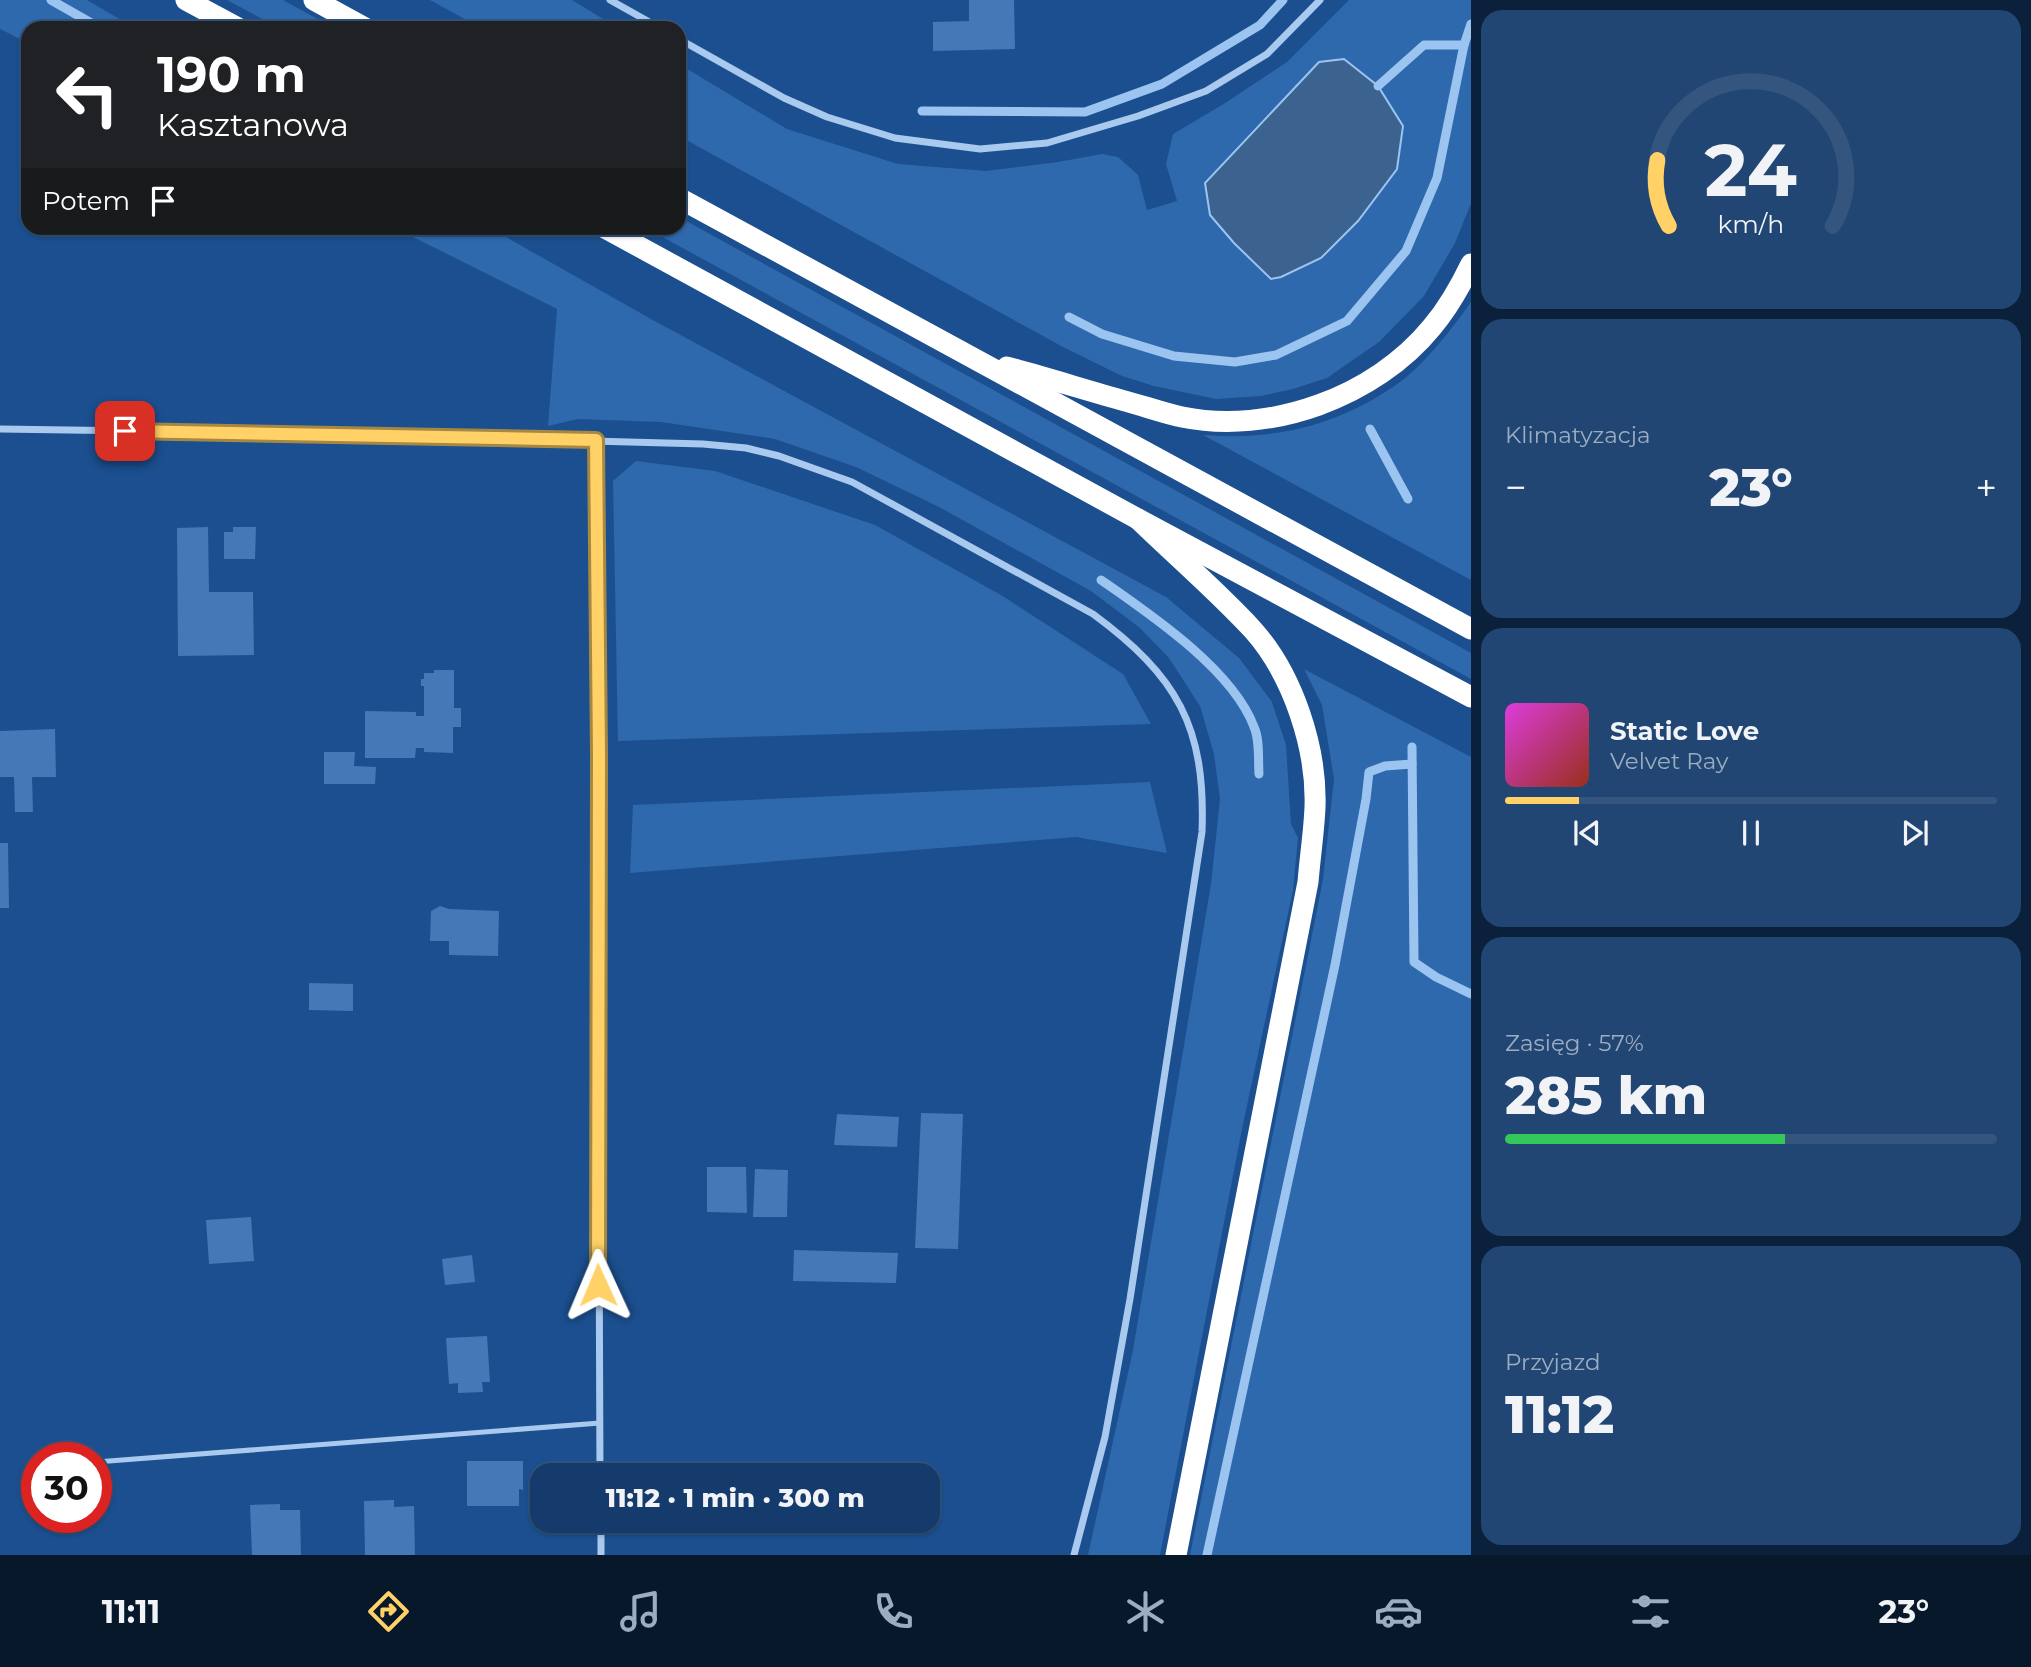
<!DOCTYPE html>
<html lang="pl">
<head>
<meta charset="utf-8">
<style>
	body { margin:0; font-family:Montserrat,sans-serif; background:#214673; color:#f1f3f6; height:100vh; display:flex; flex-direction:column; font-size:26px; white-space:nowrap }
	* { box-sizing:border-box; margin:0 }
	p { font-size:23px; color:#9dadc1 }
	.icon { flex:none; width:38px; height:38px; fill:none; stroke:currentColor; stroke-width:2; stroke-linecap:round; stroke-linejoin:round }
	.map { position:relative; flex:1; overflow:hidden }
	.drawer { display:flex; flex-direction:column; gap:10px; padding:10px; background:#0b203b; width:560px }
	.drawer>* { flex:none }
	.banner { position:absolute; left:21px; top:21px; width:665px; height:214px; border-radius:21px; box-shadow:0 2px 5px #0004,0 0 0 2px #33557e; background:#202124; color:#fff; overflow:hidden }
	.speed { position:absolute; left:21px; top:1442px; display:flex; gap:14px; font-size:35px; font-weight:700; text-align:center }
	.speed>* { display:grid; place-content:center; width:91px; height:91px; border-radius:50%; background:#143b6b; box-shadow:0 2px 5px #0004,0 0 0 2px #33557e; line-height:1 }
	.speed .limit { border:10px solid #d22; background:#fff; color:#111 }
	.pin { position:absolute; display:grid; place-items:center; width:60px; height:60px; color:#fff; margin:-30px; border-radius:14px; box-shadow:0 4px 10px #0006 }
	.me { position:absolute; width:77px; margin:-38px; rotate:359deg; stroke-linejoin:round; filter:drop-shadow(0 0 5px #0008) }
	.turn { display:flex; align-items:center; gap:24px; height:147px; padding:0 21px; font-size:32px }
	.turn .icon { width:91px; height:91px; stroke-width:2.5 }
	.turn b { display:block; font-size:49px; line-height:60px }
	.then { display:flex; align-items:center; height:66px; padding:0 21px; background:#0003; gap:14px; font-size:26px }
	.big { font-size:52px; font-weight:800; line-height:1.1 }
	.drawer .widget { flex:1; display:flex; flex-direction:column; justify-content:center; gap:10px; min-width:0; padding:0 24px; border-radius:21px; background:#214673 }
	.drawer .dial { align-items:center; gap:0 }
	.dial svg { height:182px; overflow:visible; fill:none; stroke:#33557e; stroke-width:7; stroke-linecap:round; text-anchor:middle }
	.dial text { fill:#f1f3f6; stroke:none }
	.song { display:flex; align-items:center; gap:21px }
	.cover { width:84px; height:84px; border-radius:10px; background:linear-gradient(135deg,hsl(300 70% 55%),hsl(10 70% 35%)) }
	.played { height:7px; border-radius:4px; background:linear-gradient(90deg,#ffd166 15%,#33557e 15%) }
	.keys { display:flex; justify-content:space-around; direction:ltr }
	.heat { display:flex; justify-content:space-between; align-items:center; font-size:38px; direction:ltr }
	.charge { height:10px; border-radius:5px; background:linear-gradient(90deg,#34c759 57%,#33557e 0) }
	.trip { position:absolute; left:530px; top:1463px; width:410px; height:70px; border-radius:21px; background:#143b6b; box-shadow:0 2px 5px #0004,0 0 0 2px #33557e; font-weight:800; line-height:70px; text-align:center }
	.menu { display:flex; height:112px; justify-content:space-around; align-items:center; background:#08182b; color:#9dadc1 }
	.menu .icon { width:49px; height:49px }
	.menu .on { color:#ffd166 }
	.menu b { font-size:32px; color:#f1f3f6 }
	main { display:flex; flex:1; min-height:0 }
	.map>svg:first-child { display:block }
	.green { fill:#2e69ad }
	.water { fill:#3c6290; stroke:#9cc4f0; stroke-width:2 }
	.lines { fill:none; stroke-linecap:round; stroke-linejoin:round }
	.stream { stroke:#9cc4f0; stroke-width:9 }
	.building { fill:#4478b7 }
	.service { stroke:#a9c9ee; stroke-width:5 }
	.minor { stroke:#a9c9ee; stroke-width:7 }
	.motorway { stroke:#fff; stroke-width:21 }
	.route-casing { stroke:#a68842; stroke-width:18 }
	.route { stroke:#ffd166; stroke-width:12 }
</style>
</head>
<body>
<main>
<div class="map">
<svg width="1471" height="1555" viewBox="0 0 1471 1555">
	<rect width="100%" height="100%" fill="#1b4f8f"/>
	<!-- green -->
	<g class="green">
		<polygon points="0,0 87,0 135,28 28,28 28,43 0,29"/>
		<polygon points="227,0 283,0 334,28 279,28"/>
		<polygon points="430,0 572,0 618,28 481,28"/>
		<polygon points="1349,0 1471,0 1471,203 1455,243 1424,296 1379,342 1327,378 1293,389 1261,396 1216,399 1154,386 1122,376 1063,347 679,136 679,64 787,129 898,164 986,171 1058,162 1102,154 1118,157 1138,175 1147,210 1177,201 1166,164 1173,134 1222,105 1287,62"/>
		<polygon points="679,217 1471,653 1471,679 646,228 679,228"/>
		<polygon points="395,228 490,228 651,319 1166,597 1239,658 1272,702 1286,745 1291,824 1298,838 1293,890 1242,1129 1160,1555 1088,1555 1133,1350 1211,884 1220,799 1214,754 1200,706 1169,658 1140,628 1091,591 939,507 856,467 775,439 661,422 578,419 548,426 557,309"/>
		<path d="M1471 302V580L1203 435C1277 441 1344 424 1404 379 1426 362 1455 325 1471 302Z"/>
		<polygon points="636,461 715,471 875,525 1001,595 1123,674 1151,724 618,741 613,481"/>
		<polygon points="1304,669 1471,757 1471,1555 1190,1555 1323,879 1334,779 1322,705"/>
		<polygon points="1150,782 1167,853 1076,837 630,873 633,805"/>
	</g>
	<!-- water -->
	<polygon class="water" points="1344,59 1378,86 1403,126 1397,169 1358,221 1321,258 1281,277 1271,279 1234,243 1210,215 1205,183 1319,62"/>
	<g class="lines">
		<!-- stream -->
		<g class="stream">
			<polyline points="51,0 100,28"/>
			<polyline points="1378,86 1424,45 1464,45 1471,24"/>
			<polyline points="922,111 1085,112 1162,84 1260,25 1283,0"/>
			<polyline points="1069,317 1102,334 1174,356 1235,362 1276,355 1347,321 1406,251 1437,178 1464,45"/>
			<polyline points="1370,429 1408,499"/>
			<path d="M1101 580C1150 614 1233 670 1254 727 1260 740 1258 760 1259 774"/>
			<polyline points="1412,747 1414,962 1436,977 1471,994"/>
			<polyline points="1207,1555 1335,965 1366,799 1369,772 1385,766 1412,764"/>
		</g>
	</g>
	<!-- building -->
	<g class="building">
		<polygon points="969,0 1014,0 1015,49 933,51 933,22 969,21"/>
		<polygon points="208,527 209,592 253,592 254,655 178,656 177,528"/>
		<polygon points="233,527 256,527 255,559 224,559 224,532 233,532"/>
		<polygon points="434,670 454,670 454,708 461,708 461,727 453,727 453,753 424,752 424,748 416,748 415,758 365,758 365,711 416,712 416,716 424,716 424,686 421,686 421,679 424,679 424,673 434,673"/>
		<polygon points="55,729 56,777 32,777 33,812 15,812 14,777 0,777 0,731"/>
		<polygon points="324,752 355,752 354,766 376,767 375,784 324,784"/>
		<polygon points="0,843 8,843 9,908 0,908"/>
		<polygon points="440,906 449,909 499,911 498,956 449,955 449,941 430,941 431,911"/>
		<polygon points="309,983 353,984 353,1011 309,1010"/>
		<polygon points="921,1113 963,1114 958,1249 915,1248"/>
		<polygon points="837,1114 899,1117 897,1147 834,1145"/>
		<polygon points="707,1167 746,1167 747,1213 707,1212"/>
		<polygon points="755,1169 788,1170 787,1217 753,1217"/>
		<polygon points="251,1217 254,1261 209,1264 206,1220"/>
		<polygon points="794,1250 898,1253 896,1283 793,1281"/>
		<polygon points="472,1255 475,1282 445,1285 442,1259"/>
		<polygon points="487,1336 490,1382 482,1382 483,1392 458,1393 458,1383 449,1384 446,1338"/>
		<polygon points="467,1461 523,1461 523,1490 519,1489 519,1506 467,1506"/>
		<polygon points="394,1500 394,1507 414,1506 415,1555 365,1555 364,1501"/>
		<polygon points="280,1504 280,1510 300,1510 301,1555 252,1555 250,1505"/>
	</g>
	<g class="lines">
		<!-- service -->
		<polyline class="service" points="96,1462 600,1423"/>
		<!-- minor -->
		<g class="minor">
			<polyline points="610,0 660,28"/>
			<polyline points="679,39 784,98 827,117 895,138 980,149 1047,143 1138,116 1206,91 1267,54 1320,0"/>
			<path d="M0 429 331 434 703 444 746 448 779 456 852 482 1093 614C1177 676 1206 726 1202 832L1130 1299 1105 1437 1074 1555"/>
			<path d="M596 440C600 785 596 1130 600 1475"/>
			<polyline points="601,1521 601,1555"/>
		</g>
		<!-- motorway -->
		<g class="motorway">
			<polyline points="186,0 238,28"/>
			<polyline points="314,0 365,28"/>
			<polyline points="679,198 1471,629"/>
			<polyline points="605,228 1138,519 1471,697"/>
			<path d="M1007 367C1047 378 1086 390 1125 401 1144 406 1163 413 1182 417 1270 435 1375 397 1432 327 1448 308 1460 287 1471 264"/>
			<path d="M1138 519C1176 556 1217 591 1253 630 1293 675 1317 748 1315 807 1314 832 1310 857 1308 882L1176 1555"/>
		</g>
	</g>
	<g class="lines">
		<defs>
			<polyline id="route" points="125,431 596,440 599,755 598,1285"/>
		</defs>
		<!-- route casing -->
		<use href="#route" class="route-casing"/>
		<!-- route -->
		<use href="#route" class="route"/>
	</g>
</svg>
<div class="speed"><div class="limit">30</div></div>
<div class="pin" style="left:125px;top:431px;background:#d93025"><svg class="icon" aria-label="arrive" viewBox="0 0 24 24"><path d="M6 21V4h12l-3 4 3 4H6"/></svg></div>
<svg class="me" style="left:598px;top:1285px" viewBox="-20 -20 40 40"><path d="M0-17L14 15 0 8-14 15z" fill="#ffd166" stroke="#fff" stroke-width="4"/></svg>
<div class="trip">11:12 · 1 min · 300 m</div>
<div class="banner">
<div class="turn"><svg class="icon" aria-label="left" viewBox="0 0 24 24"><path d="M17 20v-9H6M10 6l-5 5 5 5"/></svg><div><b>190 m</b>Kasztanowa</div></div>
<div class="then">Potem<svg class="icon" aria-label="arrive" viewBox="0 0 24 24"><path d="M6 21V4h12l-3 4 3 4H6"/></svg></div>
</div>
</div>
<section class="drawer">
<div class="widget dial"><svg viewBox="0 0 100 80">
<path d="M14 69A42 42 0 1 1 86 69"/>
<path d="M14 69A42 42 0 0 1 9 40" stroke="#ffd166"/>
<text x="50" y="56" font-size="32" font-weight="700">24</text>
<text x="50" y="72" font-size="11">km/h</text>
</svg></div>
<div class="widget"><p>Klimatyzacja</p>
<div class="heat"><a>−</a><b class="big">23°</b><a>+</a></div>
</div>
<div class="widget">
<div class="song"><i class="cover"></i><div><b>Static Love</b><p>Velvet Ray</p></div></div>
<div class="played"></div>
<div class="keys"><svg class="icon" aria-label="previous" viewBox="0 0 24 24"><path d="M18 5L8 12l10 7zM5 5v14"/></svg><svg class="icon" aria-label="pause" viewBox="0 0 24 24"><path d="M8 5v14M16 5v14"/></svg><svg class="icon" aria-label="next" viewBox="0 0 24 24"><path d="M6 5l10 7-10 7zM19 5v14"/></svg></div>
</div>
<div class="widget"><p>Zasięg · 57%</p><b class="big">285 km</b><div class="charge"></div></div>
<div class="widget"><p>Przyjazd</p><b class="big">11:12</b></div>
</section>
</main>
<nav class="menu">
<b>11:11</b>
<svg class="icon on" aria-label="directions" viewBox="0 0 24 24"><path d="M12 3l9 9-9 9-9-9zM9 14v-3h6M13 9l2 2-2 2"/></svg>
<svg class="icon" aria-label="music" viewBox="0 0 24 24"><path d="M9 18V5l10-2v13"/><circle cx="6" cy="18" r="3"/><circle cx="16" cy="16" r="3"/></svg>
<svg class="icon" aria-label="phone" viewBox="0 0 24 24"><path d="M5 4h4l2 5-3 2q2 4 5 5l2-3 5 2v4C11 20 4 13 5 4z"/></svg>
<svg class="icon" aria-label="climate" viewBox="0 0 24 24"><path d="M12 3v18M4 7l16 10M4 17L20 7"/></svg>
<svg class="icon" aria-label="car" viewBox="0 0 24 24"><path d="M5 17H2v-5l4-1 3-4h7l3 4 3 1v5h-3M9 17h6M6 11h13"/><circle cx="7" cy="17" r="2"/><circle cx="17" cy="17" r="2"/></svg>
<svg class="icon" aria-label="filters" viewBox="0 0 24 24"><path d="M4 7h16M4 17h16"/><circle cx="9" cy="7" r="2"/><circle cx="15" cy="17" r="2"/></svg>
<b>23°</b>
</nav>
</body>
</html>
